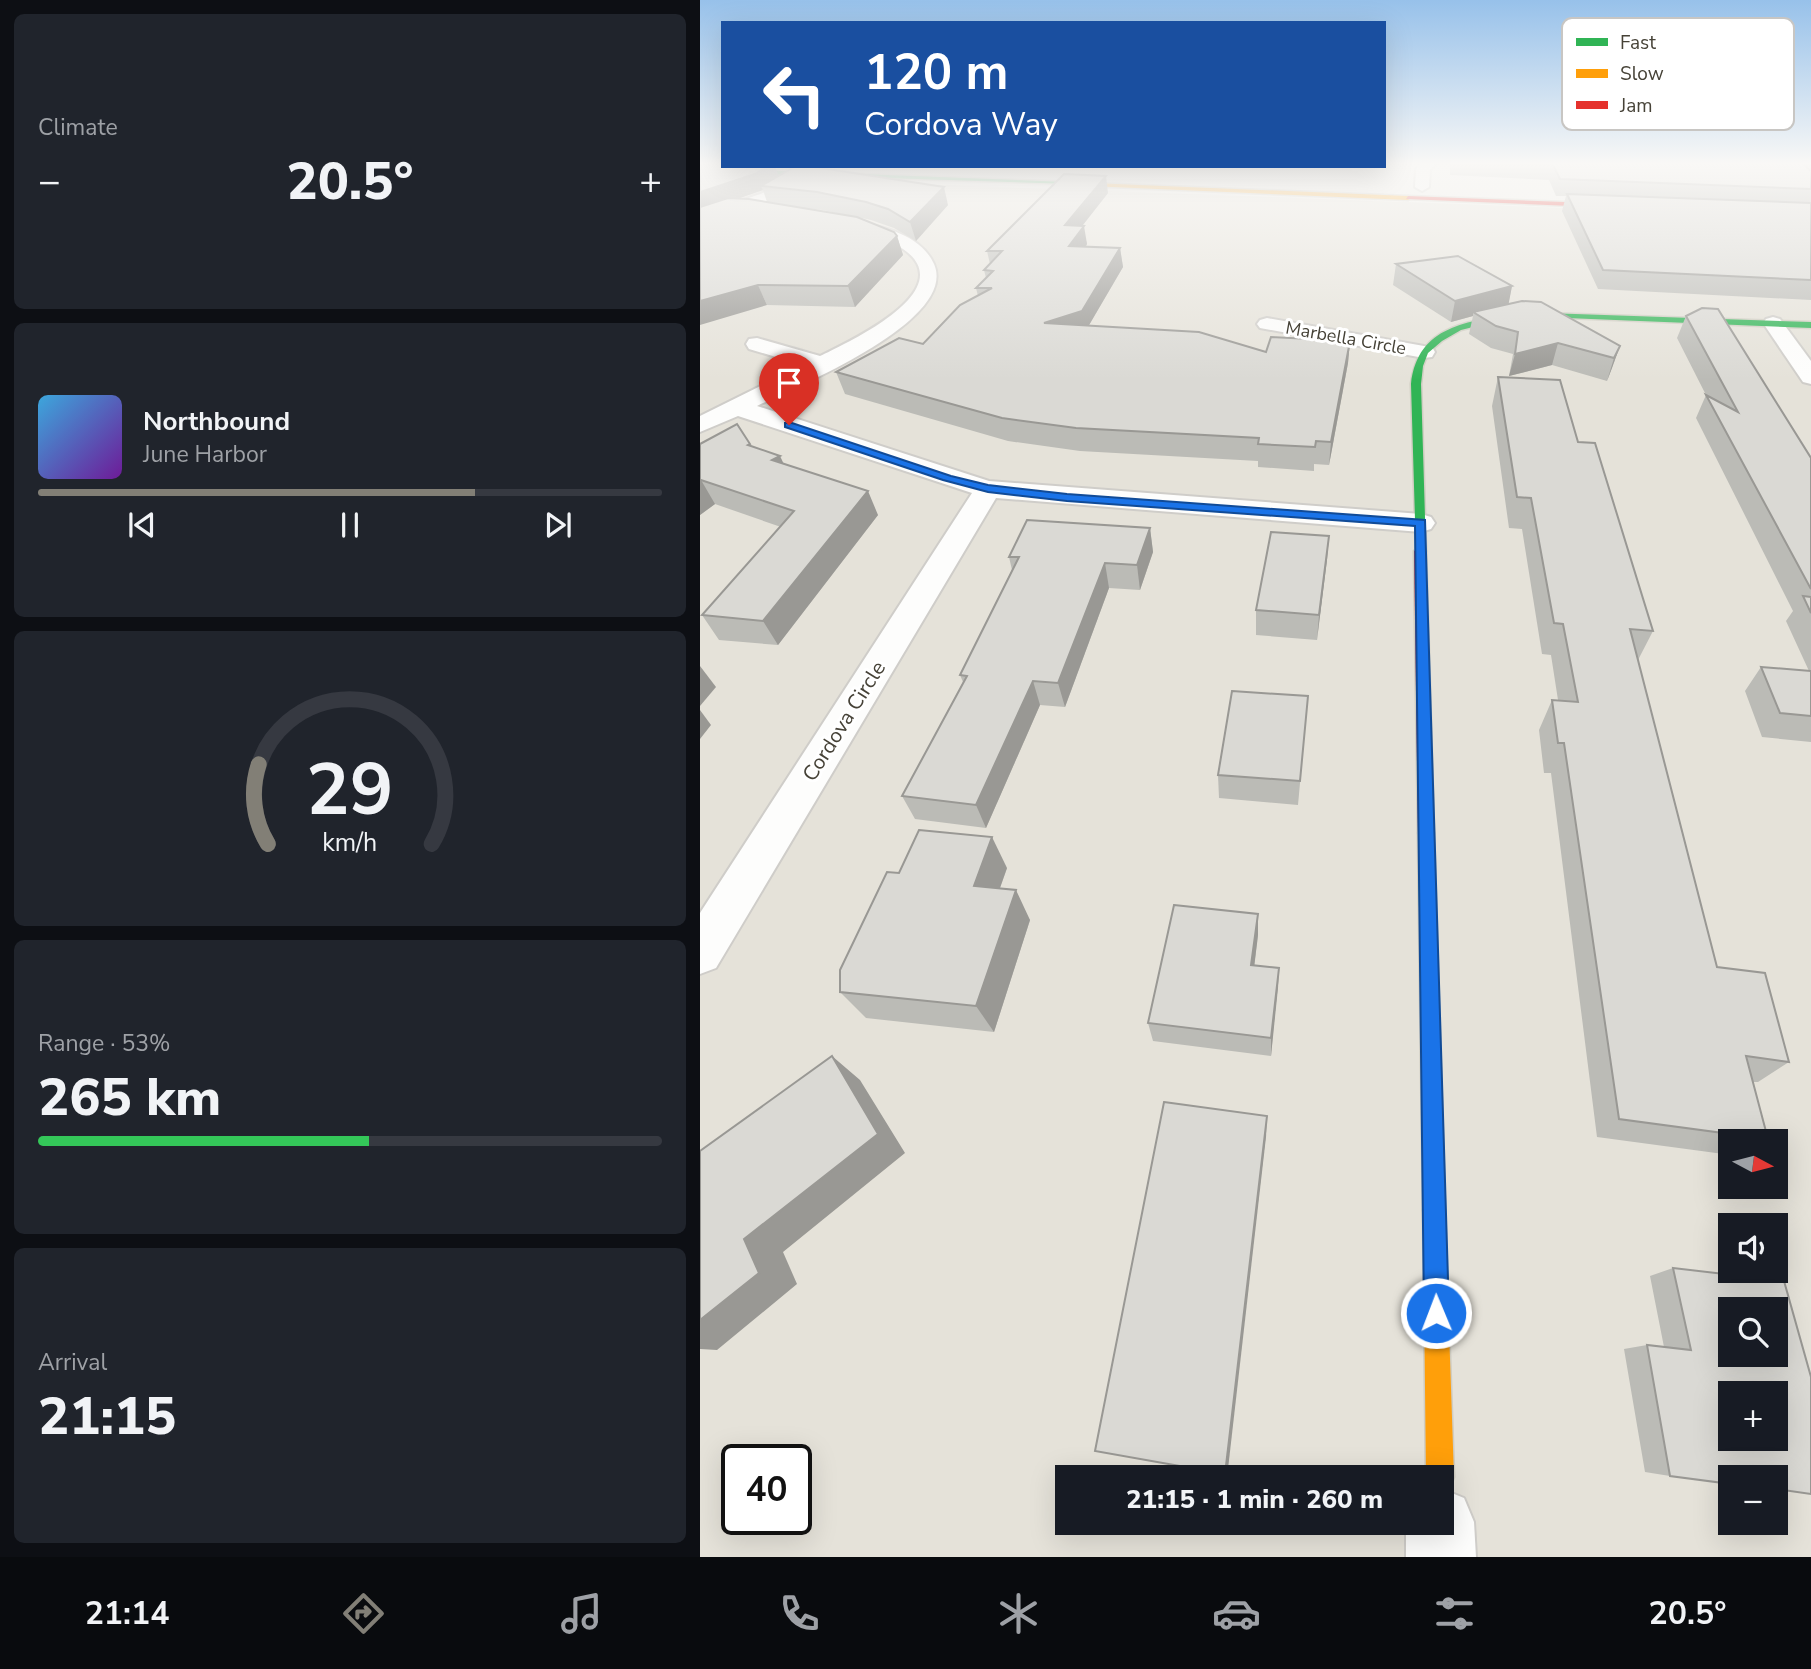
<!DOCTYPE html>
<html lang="en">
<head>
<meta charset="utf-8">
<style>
	body { margin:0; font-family:"Nunito Sans",sans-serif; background:#20242c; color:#f1f3f6; height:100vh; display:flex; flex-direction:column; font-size:26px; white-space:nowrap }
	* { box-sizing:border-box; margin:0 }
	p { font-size:23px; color:#9ea1a6 }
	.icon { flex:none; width:38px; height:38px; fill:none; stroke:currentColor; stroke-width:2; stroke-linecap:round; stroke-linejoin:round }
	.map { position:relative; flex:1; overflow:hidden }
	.details { display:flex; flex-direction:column; gap:14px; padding:14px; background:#0d0f14; width:700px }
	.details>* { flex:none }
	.guide { position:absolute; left:21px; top:21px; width:665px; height:147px; border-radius:0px; box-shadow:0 7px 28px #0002; background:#1a4fa0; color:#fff; overflow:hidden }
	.needle { width:46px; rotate:97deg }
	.tools { position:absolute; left:1018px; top:1129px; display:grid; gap:14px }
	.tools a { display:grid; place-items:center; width:70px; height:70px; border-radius:0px; background:#171b24; box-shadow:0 7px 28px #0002; font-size:35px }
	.speed { position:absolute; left:21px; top:1444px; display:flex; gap:14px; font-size:35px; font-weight:700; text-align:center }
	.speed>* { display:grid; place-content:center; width:91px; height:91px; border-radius:50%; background:#171b24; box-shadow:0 7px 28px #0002; line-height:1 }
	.speed .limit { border:4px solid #111; border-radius:10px; background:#fff; color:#111 }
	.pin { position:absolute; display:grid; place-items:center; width:60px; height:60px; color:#fff; margin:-72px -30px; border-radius:50% 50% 50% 0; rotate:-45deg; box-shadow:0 0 7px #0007 }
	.pin .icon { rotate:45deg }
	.me { position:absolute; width:77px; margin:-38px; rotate:359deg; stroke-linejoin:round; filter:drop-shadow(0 0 5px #0008) }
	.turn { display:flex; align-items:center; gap:24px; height:147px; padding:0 28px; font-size:32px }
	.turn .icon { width:91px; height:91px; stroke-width:2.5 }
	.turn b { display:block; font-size:49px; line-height:60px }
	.big { font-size:52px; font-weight:800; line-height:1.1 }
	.details .widget { flex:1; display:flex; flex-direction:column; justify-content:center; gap:10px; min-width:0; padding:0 24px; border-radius:10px; background:#20242c }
	.details .dial { align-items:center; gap:0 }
	.dial svg { height:182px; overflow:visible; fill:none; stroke:#363941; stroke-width:7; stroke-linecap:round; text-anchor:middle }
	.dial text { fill:#f1f3f6; stroke:none }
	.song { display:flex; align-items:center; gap:21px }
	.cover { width:84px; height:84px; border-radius:10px; background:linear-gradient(135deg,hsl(200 70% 55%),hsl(280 70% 35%)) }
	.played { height:7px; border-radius:4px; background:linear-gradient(90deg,#827f76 70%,#363941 70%) }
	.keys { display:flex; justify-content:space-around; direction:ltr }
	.heat { display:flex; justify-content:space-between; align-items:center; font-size:38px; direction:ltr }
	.charge { height:10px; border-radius:5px; background:linear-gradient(90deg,#34c759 53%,#363941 0) }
	.trip { position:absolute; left:355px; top:1465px; width:399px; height:70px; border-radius:0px; background:#171b24; box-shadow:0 7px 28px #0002; font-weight:800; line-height:70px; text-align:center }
	.tab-bar { display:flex; height:112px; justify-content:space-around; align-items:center; background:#090b0e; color:#9ea1a6 }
	.tab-bar .icon { width:49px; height:49px }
	.tab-bar .active { color:#827f76 }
	.tab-bar b { font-size:32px; color:#f1f3f6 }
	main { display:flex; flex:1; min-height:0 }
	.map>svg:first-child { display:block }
	.residential { fill:#e5e2d9; fill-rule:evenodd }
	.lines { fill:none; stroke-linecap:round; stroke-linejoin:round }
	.street-casing { stroke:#cfcdc9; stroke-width:4 }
	.fast-casing { stroke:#d0cdc2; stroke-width:3 }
	.slow-casing { stroke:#d0cdc2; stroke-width:3 }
	.jam-casing { stroke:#d0cdc2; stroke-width:3 }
	.street { fill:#fdfdfc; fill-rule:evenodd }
	.fast { fill:#30b455; fill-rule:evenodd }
	.slow { fill:#ff9f0a; fill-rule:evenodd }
	.jam { fill:#e5322d; fill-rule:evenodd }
	.wall { fill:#bbbbb6; fill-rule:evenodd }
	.shaded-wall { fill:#999894 }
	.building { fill:#dad9d4; stroke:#999894; stroke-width:2; fill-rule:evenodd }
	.route { fill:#1a73e8; stroke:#114b97; stroke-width:2 }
	.labels { text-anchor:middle; stroke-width:6; stroke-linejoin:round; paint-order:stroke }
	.far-street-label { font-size:18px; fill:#464237; stroke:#fff }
	.street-label { font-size:21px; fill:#464237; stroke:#fff }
	.key { fill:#fff; stroke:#c8c6c3; stroke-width:2 }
	.key-label { font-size:19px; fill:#464237 }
</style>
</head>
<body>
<main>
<section class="details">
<div class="widget"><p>Climate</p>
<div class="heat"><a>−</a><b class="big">20.5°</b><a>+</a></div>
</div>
<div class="widget">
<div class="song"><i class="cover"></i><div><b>Northbound</b><p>June Harbor</p></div></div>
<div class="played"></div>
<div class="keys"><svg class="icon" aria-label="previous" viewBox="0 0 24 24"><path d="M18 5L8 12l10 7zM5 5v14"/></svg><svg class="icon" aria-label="pause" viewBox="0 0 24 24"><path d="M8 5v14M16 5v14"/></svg><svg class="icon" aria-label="next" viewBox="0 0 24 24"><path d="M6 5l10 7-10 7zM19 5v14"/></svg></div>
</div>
<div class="widget dial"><svg viewBox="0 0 100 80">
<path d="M14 69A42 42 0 1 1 86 69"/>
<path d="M14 69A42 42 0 0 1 10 34" stroke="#827f76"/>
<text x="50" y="56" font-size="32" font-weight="700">29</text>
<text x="50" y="72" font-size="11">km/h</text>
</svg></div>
<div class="widget"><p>Range · 53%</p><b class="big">265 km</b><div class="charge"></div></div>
<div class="widget"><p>Arrival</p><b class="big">21:15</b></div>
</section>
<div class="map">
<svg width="1111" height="1557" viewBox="0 0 1111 1557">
	<rect width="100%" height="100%" fill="#f1f0eb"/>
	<!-- residential -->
	<path class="residential" d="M0 176 1111 217V1557H0ZM1031 1141H1076V1186H1031ZM1031 1225H1076V1270H1031ZM1031 1309H1076V1354H1031ZM1031 1393H1076V1438H1031ZM37 1460H96V1519H37ZM368 1477H742V1522H368ZM1031 1477H1076V1522H1031Z"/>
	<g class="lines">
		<defs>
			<g id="street">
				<polygon points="722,162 737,162 730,170 729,187 722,191 715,187 716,169"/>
				<polygon points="108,166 126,166 73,199 0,226 0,215 63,193"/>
				<path d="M151 221C180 226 220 233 234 264 259 321 95 387 57 406L289 481 721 514 731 517 735 523 731 529 721 532 296 498 16 968 0 974V913L272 493 38 416 0 432V416L103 365 49 349 46 344 49 339 57 338 120 356C153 340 273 284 193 243 178 236 161 234 145 230L143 226Z"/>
				<polygon points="1073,317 1080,319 1111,361 1111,384 1103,382 1063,323 1066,319"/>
				<polygon points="567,318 724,346 732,347 735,352 732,357 724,358 560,328 557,324 560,320"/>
				<polygon points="742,1489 764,1498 774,1522 776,1557 706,1557 706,1522 742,1522"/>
			</g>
			<g id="fast">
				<polygon points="0,168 368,182 371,184 0,172"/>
				<path d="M817 312 1111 322V328L817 316 761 330 742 341 728 353 723 366 721 384 726 551 724 554H716L711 384C718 324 768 323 817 312Z"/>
				<polygon points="726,826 732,828 734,833 745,1210 742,1218 734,1221 726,1218 723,1210 718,833 720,828"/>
			</g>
			<g id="slow">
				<polygon points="368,182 708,196 711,198 708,200 366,185"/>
				<polygon points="734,1199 742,1202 745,1210 754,1477 750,1487 742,1490 742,1477 726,1477 723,1210 726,1202"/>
			</g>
			<g id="jam">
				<polygon points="708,196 918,204 921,206 918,208 706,199"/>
				<polygon points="720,547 726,551 734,833 732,838 726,840 720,838 718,833 714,551"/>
			</g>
		</defs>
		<!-- street casing -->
		<use href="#street" class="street-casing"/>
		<!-- fast casing -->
		<use href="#fast" class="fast-casing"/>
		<!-- slow casing -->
		<use href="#slow" class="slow-casing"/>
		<!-- jam casing -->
		<use href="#jam" class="jam-casing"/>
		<!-- street -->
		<use href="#street" class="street"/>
		<!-- fast -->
		<use href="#fast" class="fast"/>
		<!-- slow -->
		<use href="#slow" class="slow"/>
		<!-- jam -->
		<use href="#jam" class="jam"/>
	</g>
	<!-- wall -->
	<g class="wall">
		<path d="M0 162 75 166 78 176 95 167 76 166H108L248 205 216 241 194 228 171 220 158 217 197 236 203 255 155 307 67 305ZM63 190 67 202 39 198ZM105 208 123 210 150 216Z"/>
		<polygon points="750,162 1111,162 1111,300 898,289 862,211 866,196 856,196 849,180 750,175"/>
		<polygon points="408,193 382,226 387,244 386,247 420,248 423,267 389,325 566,352 650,341 648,363 629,465 614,464 614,471 558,467 558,461 380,451 308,441 145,394 136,372 223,344 278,296 276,288 286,278 284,270 290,264 287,251"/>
		<polygon points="696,264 812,286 808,305 920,346 907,381 852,365 809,376 813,354 791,348 769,334 773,316 751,322 693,285"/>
		<polygon points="986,316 1111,458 1111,742 1062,737 1045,691 1061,667 1109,671 1086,621 1093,611 996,418 1006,395 977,338"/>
		<polygon points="798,377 878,442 953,631 938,660 1017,967 1089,1062 1058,1082 1053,1082 1068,1139 1064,1141 1031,1141 1031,1155 897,1137 851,773 844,773 839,730 852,700 858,700 851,655 842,654 822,529 809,528 792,406"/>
		<polygon points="0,444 52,446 178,515 78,645 19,640 2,615 81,527 15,504 0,515"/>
		<polygon points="450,528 453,552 440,590 409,588 365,707 340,705 286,828 215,819 202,796 263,682 260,675 312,570 309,557"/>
		<polygon points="629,536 617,640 556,635 556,610"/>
		<polygon points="608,696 598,805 519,798 518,775"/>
		<polygon points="307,868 300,888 330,920 294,1032 166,1018 140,992 199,873"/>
		<polygon points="558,935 554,966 579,968 571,1056 453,1041 448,1023"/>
		<polygon points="973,1268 1084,1281 970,1476 945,1472 924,1349 947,1345 964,1347 950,1276"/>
	</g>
	<!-- shaded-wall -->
	<g class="shaded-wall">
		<polygon points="68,166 75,166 80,180 61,186 63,190 0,212 0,192"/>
		<polygon points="406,176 408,193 368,244 365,225"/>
		<polygon points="244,187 248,205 216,241 210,222"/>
		<polygon points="384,226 387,244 372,265 369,246"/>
		<polygon points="197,236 203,255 155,307 148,286"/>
		<polygon points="420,248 423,267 385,332 344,323"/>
		<polygon points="58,285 67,305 0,325 0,301"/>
		<polygon points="812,286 808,307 773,312 773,316 751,322 755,301"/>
		<polygon points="650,341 648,363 629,465 631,442"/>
		<polygon points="858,343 852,365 809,376 815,354"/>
		<polygon points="920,346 912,368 907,381 914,358"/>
		<polygon points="80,456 91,479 72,460"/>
		<polygon points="0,480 1,480 15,504 0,515"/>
		<polygon points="168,491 178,515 78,645 63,621"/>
		<polygon points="450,528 453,552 440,590 437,565"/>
		<polygon points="629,536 627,560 617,640 619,615"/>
		<polygon points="405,563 409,588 365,707 358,683"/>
		<polygon points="0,666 16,687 0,706"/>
		<polygon points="333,681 340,705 286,828 276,805"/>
		<polygon points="0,710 11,725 0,739"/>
		<polygon points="292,837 307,868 290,916 274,886"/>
		<polygon points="316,890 330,920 294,1032 276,1006"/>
		<polygon points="558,914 558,935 552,985 551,965"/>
		<polygon points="579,968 578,988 571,1056 571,1038"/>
		<polygon points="132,1056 160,1080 205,1153 83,1252 97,1284 17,1350 0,1349 0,1318 44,1239"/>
		<polygon points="567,1116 566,1137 528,1469 525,1474"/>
	</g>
	<!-- building -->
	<g class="building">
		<polygon points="0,162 23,162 23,166 68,166 55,174 0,192"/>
		<polygon points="814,162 1101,162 1111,171 1111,189 860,179 852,163"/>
		<polygon points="96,166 108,166 244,187 210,222 188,209 166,202 117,192 61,186"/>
		<polygon points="364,174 406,176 365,225 384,226 369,246 420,248 382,311 344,323 499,332 566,352 571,337 650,341 631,442 616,441 615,447 558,444 559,438 376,428 302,418 136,372 199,338 223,344 260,305 292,288 276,288 293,271 284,270 302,251 287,251"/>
		<polygon points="867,194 1111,203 1111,280 903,270"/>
		<polygon points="28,198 49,199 157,217 194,232 197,236 148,286 58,285 0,301 0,207"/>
		<polygon points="758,256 812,286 755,301 696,264"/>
		<polygon points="822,301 841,302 920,346 914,358 858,343 815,354 818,332 796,326 773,312"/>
		<polygon points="1002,308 1018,309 1111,458 1111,589 1006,395 1038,412 986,316"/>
		<polygon points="798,377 860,380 878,442 895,443 953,631 930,629 1017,967 1065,973 1089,1062 1046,1056 1068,1139 919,1119 864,743 858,743 852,700 878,702 863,624 854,623 831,498 817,497"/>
		<polygon points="37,424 50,444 48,445 80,456 72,460 168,491 63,621 2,615 94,511 1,480 0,480 0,444"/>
		<polygon points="327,520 450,528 437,565 405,563 358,683 333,681 276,805 202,796 267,676 260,675 319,557 309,557"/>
		<polygon points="571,532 629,536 619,615 556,610"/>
		<polygon points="1103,596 1111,597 1111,613"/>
		<polygon points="1061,667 1111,671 1111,716 1080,713"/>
		<polygon points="532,691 608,696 600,781 518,775"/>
		<polygon points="219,830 292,837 274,886 316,890 276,1006 140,992 140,970 187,872 199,873"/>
		<polygon points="474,905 558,914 551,965 579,968 571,1038 448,1023"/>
		<polygon points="132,1056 178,1134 44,1239 59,1273 0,1320 0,1151"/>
		<polygon points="464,1102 567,1116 525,1474 395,1451"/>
		<path d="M973 1268 1084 1281 1111 1377V1494L1076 1489V1477H1031V1484L970 1476 947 1345 991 1350ZM1031 1309H1076V1354H1031ZM1031 1393H1076V1438H1031Z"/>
	</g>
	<!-- sky -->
	<linearGradient id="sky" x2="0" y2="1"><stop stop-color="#97c1ea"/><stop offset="0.43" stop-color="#f9f8f6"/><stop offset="1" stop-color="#f9f8f6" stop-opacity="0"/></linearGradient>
	<rect width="1111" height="380" fill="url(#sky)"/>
	<!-- route -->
	<polygon class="route" points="85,423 92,423 251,476 288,485 367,494 725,520 749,1313 745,1322 736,1326 728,1322 724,1313 715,526 367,501 288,492 243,480 85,427"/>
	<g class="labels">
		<!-- far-street labels -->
		<g class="far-street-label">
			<text transform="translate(646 338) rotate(10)" y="6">Marbella Circle</text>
		</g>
		<!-- street labels -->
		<g class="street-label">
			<text transform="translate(144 721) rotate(-58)" y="7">Cordova Circle</text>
		</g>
	</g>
	<!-- legend -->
	<rect x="862" y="18" width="232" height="112" rx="10" class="key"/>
	<rect x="876" y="38" width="32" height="8" fill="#30b455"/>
	<rect x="876" y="69" width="32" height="9" fill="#ff9f0a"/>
	<rect x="876" y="101" width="32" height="8" fill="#e5322d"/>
	<g class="key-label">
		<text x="920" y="49">Fast</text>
		<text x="920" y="80">Slow</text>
		<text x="920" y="112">Jam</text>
	</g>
</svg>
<div class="tools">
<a><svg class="needle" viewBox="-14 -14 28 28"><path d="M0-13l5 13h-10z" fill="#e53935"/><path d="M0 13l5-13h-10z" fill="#9ea1a6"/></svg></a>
<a><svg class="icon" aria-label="sound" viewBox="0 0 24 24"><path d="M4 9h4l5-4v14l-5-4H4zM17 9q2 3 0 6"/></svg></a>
<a><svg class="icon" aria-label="search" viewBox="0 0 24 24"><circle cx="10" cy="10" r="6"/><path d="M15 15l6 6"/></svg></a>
<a>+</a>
<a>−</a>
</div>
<div class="speed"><div class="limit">40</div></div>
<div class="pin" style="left:89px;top:425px;background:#d93025"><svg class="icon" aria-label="arrive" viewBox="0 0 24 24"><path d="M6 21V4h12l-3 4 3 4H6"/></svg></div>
<svg class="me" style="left:736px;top:1313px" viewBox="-20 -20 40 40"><circle r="17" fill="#1a73e8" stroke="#fff" stroke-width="3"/><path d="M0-11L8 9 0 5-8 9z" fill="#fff"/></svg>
<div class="trip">21:15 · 1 min · 260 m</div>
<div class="guide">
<div class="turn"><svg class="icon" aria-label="left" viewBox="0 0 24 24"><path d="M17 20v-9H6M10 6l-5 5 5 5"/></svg><div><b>120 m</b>Cordova Way</div></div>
</div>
</div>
</main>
<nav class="tab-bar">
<b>21:14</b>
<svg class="icon active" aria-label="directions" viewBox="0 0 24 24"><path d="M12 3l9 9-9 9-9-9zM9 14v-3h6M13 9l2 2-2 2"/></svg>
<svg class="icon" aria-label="music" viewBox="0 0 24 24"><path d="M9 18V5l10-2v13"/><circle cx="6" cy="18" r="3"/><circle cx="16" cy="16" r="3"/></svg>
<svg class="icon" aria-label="phone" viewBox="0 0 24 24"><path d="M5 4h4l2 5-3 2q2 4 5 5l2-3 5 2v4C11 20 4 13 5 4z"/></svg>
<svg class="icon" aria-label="climate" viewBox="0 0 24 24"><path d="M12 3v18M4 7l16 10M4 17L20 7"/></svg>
<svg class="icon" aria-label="car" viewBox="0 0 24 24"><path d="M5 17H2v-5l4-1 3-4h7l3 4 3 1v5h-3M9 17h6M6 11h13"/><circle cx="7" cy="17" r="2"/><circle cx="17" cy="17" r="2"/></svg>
<svg class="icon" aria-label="filters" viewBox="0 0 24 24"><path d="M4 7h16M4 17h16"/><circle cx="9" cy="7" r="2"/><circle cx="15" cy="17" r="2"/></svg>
<b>20.5°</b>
</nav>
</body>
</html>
